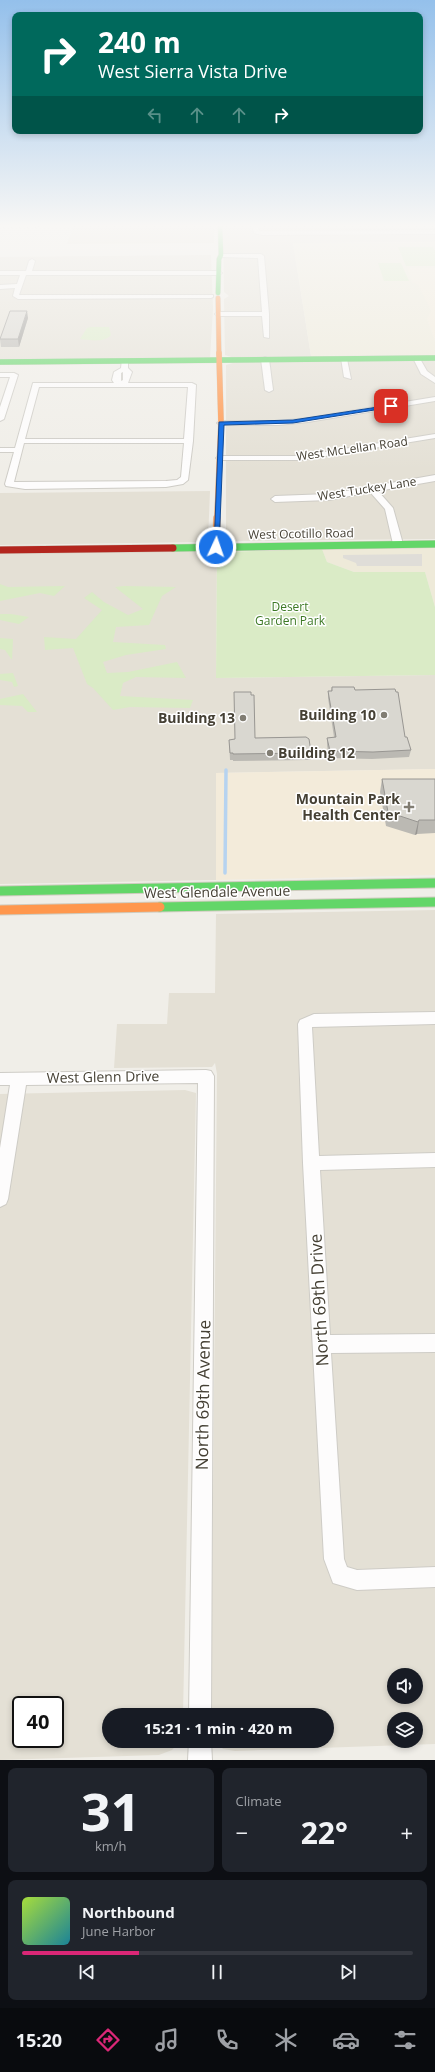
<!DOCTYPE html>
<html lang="en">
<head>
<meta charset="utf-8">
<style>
	body { margin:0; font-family:"Open Sans",sans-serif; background:#20242c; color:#f1f3f6; height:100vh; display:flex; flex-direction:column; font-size:15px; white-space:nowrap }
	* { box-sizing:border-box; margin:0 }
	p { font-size:13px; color:#9ea1a6 }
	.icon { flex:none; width:22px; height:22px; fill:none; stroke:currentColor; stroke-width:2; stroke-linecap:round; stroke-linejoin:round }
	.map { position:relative; height:1760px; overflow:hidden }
	.drawer { display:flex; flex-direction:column; gap:8px; padding:8px; background:#0d0f14; flex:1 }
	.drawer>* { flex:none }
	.top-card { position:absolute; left:12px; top:12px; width:411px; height:122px; border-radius:8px; box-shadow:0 2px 6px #0003; background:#00695c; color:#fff; overflow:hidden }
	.controls { position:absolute; left:387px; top:1668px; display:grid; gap:8px }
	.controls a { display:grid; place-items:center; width:36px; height:36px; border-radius:50%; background:#171b24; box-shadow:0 2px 6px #0003; font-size:20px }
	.speed { position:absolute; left:12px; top:1696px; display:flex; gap:8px; font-size:20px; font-weight:700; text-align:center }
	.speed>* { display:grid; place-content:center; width:52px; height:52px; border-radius:50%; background:#171b24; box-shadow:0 2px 6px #0003; line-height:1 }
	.speed .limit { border:2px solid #111; border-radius:6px; background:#fff; color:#111 }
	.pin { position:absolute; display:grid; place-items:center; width:34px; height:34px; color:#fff; margin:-17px; border-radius:8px; box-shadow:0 2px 6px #0006 }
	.me { position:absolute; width:44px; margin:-22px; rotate:3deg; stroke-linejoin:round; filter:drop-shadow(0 0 3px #0008) }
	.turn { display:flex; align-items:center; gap:14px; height:84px; padding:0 20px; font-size:18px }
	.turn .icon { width:52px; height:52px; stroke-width:2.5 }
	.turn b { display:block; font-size:28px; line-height:34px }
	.lanes { display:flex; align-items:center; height:38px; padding:0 20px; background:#0003; justify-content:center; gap:20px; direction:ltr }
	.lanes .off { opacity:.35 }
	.big { font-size:30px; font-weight:700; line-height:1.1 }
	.drawer .widget { flex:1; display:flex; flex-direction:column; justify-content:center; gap:6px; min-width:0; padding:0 14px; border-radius:8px; background:#20242c }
	.drawer .dial { align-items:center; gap:0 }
	.dial b { font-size:52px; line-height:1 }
	.song { display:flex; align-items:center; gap:12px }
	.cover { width:48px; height:48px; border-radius:6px; background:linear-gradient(135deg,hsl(80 70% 55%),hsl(190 70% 35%)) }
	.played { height:4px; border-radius:2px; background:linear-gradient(90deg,#db2777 30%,#363941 30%) }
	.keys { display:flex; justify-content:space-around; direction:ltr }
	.heat { display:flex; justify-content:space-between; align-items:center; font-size:22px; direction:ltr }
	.drawer .tiles { flex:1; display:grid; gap:8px; grid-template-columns:1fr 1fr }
	.widget:last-child { grid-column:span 2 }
	.trip { position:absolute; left:102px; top:1708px; width:232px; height:40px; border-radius:20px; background:#171b24; box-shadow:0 2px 6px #0003; font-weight:700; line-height:40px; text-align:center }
	.tab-bar { display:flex; height:64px; justify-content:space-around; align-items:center; background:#090b0e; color:#9ea1a6 }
	.tab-bar .icon { width:28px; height:28px }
	.tab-bar .on { color:#db2777 }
	.tab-bar b { font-size:18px; color:#f1f3f6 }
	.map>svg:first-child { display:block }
	.residential { fill:#e4e0d5; fill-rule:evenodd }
	.commercial { fill:#f3ebda }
	.education { fill:#eeead9 }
	.green { fill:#daebc6 }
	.parking { fill:#dfddd8 }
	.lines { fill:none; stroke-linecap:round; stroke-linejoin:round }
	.stream { stroke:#b6d3f0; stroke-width:3.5 }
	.street-casing { stroke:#ceccc6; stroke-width:2 }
	.fast-far3-casing { stroke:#cfccbf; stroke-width:5.5 }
	.fast-far2-casing { stroke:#cfccbf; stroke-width:6 }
	.fast-far1-casing { stroke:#cfccbf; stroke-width:8 }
	.fast-casing { stroke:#cfccbf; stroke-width:11 }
	.slow-far3-casing { stroke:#cfccbf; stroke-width:5.5 }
	.slow-far2-casing { stroke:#cfccbf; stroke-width:6 }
	.slow-far1-casing { stroke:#cfccbf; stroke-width:8 }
	.slow-casing { stroke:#cfccbf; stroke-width:11 }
	.jam-casing { stroke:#cfccbf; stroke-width:8 }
	.street { fill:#fdfcfc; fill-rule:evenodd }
	.fast-far3 { stroke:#63d668; stroke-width:4.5 }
	.fast-far2 { stroke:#63d668; stroke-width:5.5 }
	.fast-far1 { stroke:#63d668; stroke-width:7 }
	.fast { stroke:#63d668; stroke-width:9 }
	.slow-far3 { stroke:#ff974d; stroke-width:4.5 }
	.slow-far2 { stroke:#ff974d; stroke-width:5.5 }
	.slow-far1 { stroke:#ff974d; stroke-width:7 }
	.slow { stroke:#ff974d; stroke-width:9 }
	.jam { stroke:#b3261e; stroke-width:7 }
	.wall { fill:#bbb9b3 }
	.shaded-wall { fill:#989692 }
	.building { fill:#d9d7d0; stroke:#989692 }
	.route { fill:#1a73e8; stroke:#114b97 }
	.poi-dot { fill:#817d73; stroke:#fff; stroke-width:1.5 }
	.labels { text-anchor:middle; stroke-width:3; stroke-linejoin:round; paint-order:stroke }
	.far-street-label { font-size:12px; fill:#454034; stroke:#fff }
	.far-park-label { font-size:12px; fill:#3d7925; stroke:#fff }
	.poi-label { font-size:14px; font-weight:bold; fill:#454034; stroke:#fff; text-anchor:end }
	.street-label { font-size:14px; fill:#454034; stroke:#fff }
	.near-street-label { font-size:17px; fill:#454034; stroke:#fff }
</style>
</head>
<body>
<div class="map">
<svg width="435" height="1760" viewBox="0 0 435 1760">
	<rect width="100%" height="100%" fill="#f0eee8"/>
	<!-- residential -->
	<g class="residential">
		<polygon points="0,224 214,224 214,243 67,244 74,224"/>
		<polygon points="223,224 435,224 435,242 293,243 311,356 231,357 225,355 224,299 229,296 224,292"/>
		<polygon points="211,255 213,309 210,357 0,359 0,257"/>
		<polygon points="435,361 435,539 226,541 226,365 233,363"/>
		<polygon points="210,491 208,540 204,542 0,545 0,493"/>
		<polygon points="157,551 217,552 216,678 435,675 435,769 216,773 216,880 0,884 0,554"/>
		<path d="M435 910V1744L235 1751 223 1749 216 1741H327V1715H211L217 1074 215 1063 212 1067 114 1068 117 1024H167L169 993H215L216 914ZM394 1675H416V1697H394ZM394 1719H416V1741H394Z"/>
		<path d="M185 1090 196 1093 183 1715H109V1741H180L172 1750 159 1755 0 1760V1094ZM21 1705H55V1739H21Z"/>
	</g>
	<!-- commercial -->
	<g class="commercial">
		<polygon points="406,268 435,268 435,341 427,319"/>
		<polygon points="435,769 435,875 216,880 216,773"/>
	</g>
	<!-- education -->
	<g class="education">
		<polygon points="435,242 435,268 407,268 412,282 419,286 431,311 427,319 435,341 435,355 311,356 293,243"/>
		<polygon points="435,548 435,607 425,572 354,572 327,562 322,549"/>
	</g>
	<!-- green -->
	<g class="green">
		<polygon points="398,247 433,247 435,251 435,266 406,266"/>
		<polygon points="378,263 401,263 409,281 384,281"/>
		<path d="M91 327H109L111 335C104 343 90 340 80 339L87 328Z"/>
		<polygon points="322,549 327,562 354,572 425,572 435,607 435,675 216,678 217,552"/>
		<polygon points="0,584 8,587 65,586 54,596 40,593 0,601"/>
		<polygon points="124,586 176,587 162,596 149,625 116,627 113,642 165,645 166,649 126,655 103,662 107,673 128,672 177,662 186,678 136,677 123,683 120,696 193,700 190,708 130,707 113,710 93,688 87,684 73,648 45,650 44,637 76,639 102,610 84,598 92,592 104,602 128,615 143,609 115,587"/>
		<polygon points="0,614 11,614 29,617 19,624 0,620"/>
		<polygon points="0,638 13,639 12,660 5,650 0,649"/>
		<polygon points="13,673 18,686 14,687 12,682 0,680 0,674"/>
		<polygon points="23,694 37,712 28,712 22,706 0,705 0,699"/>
	</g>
	<!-- parking -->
	<polygon class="parking" points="422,554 422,566 357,566 356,563 343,558 343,555"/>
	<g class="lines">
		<!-- stream -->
		<polyline class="stream" points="225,873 226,770"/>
		<defs>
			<g id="street">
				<polygon points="0,224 38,224 40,225 37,227 0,227"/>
				<polygon points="252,224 257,224 259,231 262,231 435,230 435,234 262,235 254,233"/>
				<polygon points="219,254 261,254 264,256 269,314 269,338 264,337 262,316 218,316 215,314 218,312 262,312 258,258 221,257"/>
				<polygon points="32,259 35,261 32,271 219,271 222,273 219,275 26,275 19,295 213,295 213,297 211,298 18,299 13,296 15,288 0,289 0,285 17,284 20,275 0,275 0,271 26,271 29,261"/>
				<polygon points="265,357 269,359 273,390 269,392 265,390 261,359"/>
				<polygon points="415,357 419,357 427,371 435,377 435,383 421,374 413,358"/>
				<polygon points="341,358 347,359 351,379 344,377"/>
				<path d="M122 359H128V368L132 372 128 383H192L196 385 193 441 188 480 183 484 166 487 25 489 6 486 5 484 14 452H0V448H15L33 383H114L112 380 114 372 121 368ZM123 372V380L121 381V373ZM39 387H188L184 439H25ZM24 443H184L181 477 177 480 166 481 14 482Z"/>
				<polygon points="0,373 14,373 18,375 4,419 0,421 0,407 10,377 0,377"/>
				<polygon points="435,397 435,401 308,422 278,425 221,425 217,423 221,421 278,421 308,418"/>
				<polygon points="435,434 435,438 301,460 220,460 216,458 220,456 301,456"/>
				<polygon points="435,475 435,481 378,491 393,508 403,544 398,547 393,544 385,509 370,492 329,500 275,502 271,499 275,496 329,494"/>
				<polygon points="435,1012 435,1024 312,1027 319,1156 435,1153 435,1167 320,1170 330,1335 435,1334 435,1352 331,1353 344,1559 347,1567 357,1570 435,1567 435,1587 357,1590 333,1583 324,1559 303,1163 298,1024 300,1020 314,1014"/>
				<polygon points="206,1070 211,1071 214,1076 211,1715 189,1715 198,1083 26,1085 8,1199 6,1204 0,1207 0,1148 10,1085 0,1085 0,1073"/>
				<polygon points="189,1741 211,1741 212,1760 188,1760"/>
			</g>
			<polyline id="fast-far3" points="218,293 219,259 221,255 220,224"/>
			<polyline id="fast-far2" points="0,362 435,358"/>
			<polyline id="fast-far1" points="173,548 435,544"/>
			<g id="fast">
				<polyline points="0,891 435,883"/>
				<polyline points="160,907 435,902"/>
			</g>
			<polyline id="slow-far3" points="218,298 219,354"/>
			<polyline id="slow-far2" points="217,519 221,423 219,353"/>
			<polyline id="slow-far1" points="216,547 217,518"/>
			<polyline id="slow" points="0,910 160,907"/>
			<polyline id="jam" points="0,550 173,548"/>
		</defs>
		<!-- street casing -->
		<use href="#street" class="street-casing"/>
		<!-- fast-far3 casing -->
		<use href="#fast-far3" class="fast-far3-casing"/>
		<!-- fast-far2 casing -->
		<use href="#fast-far2" class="fast-far2-casing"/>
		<!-- fast-far1 casing -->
		<use href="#fast-far1" class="fast-far1-casing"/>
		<!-- fast casing -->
		<use href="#fast" class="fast-casing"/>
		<!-- slow-far3 casing -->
		<use href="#slow-far3" class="slow-far3-casing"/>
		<!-- slow-far2 casing -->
		<use href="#slow-far2" class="slow-far2-casing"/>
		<!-- slow-far1 casing -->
		<use href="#slow-far1" class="slow-far1-casing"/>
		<!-- slow casing -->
		<use href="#slow" class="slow-casing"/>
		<!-- jam casing -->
		<use href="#jam" class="jam-casing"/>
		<!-- street -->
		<use href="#street" class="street"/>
		<!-- fast-far3 -->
		<use href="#fast-far3" class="fast-far3"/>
		<!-- fast-far2 -->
		<use href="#fast-far2" class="fast-far2"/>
		<!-- fast-far1 -->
		<use href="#fast-far1" class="fast-far1"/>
		<!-- fast -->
		<use href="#fast" class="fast"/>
		<!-- slow-far3 -->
		<use href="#slow-far3" class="slow-far3"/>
		<!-- slow-far2 -->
		<use href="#slow-far2" class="slow-far2"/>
		<!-- slow-far1 -->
		<use href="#slow-far1" class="slow-far1"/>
		<!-- slow -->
		<use href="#slow" class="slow"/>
		<!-- jam -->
		<use href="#jam" class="jam"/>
	</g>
	<!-- wall -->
	<g class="wall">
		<polygon points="28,318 19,347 1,347 0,339"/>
		<polygon points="332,687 355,690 405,737 411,750 409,757 372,759 329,758 327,745 327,738 334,737 328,698 328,691 331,691"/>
		<polygon points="306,737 311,759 307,760 233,761 233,760 230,760 229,740 255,738"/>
		<polygon points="382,779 435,779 435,833 417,834 415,835 386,826 380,792"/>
	</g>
	<!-- shaded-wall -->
	<g class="shaded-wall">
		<polygon points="27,311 28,318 19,347 18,339"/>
		<polygon points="311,752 311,759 307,760 308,753"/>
		<polygon points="419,820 417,834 415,835 418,822"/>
	</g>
	<!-- building -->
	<g class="building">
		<polygon points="10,311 27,311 18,339 0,339"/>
		<polygon points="332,687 354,687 355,690 395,689 396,692 398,692 405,737 407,737 411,750 373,752 330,751 327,738 336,737 328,691 332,691"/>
		<polygon points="234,692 251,692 251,695 254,695 255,738 306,737 309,739 311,752 308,753 233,754 233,753 230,753 229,740 235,739"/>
		<polygon points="382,779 435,779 435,820 419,820 418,822 388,812"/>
	</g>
	<!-- sky -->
	<linearGradient id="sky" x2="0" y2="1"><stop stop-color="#94c0eb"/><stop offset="0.48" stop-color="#f8f7f5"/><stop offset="1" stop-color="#f8f7f5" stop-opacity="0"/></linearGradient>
	<rect width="435" height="470" fill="url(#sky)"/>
	<!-- route -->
	<polygon class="route" points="391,405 393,407 293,423 224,425 219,547 214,548 219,422 293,420"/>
	<!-- markers -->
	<g class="poi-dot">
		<circle cx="384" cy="715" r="4"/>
		<circle cx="243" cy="718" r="4"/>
		<circle cx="270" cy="753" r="4"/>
		<path d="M407 801h4v4h4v4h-4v4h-4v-4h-4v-4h4z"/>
	</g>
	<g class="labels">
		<!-- far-street labels -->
		<g class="far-street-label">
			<text transform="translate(352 449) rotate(-8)" y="4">West McLellan Road</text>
			<text transform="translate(367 489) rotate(-9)" y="4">West Tuckey Lane</text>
			<text transform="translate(301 534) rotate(-1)" y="4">West Ocotillo Road</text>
		</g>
		<!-- far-park labels -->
		<g class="far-park-label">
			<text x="290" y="611">Desert<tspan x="290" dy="14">Garden Park</tspan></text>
		</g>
		<!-- poi labels -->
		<g class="poi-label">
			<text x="376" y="720">Building 10</text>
			<text x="235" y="723">Building 13</text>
			<text x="278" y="758" text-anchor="start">Building 12</text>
			<text x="400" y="804">Mountain Park<tspan x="400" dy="16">Health Center</tspan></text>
		</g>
		<!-- street labels -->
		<g class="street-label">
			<text transform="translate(217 892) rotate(-1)" y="5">West Glendale Avenue</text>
			<text transform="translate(103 1077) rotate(-1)" y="5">West Glenn Drive</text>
		</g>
		<!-- near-street labels -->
		<g class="near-street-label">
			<text transform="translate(319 1300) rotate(-93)" y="6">North 69th Drive</text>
			<text transform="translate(203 1395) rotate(-89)" y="6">North 69th Avenue</text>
		</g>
	</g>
</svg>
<div class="controls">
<a><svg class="icon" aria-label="sound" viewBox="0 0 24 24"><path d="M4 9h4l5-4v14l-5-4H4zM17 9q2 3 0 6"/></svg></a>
<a><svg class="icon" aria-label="layers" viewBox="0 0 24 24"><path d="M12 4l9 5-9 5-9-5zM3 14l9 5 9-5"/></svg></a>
</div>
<div class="speed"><div class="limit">40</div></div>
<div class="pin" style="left:391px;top:406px;background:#d93025"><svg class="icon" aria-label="arrive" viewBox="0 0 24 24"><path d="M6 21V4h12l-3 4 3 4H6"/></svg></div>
<svg class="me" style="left:216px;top:547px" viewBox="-20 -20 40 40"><circle r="17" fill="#1a73e8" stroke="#fff" stroke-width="3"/><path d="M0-11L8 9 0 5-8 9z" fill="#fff"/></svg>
<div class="trip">15:21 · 1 min · 420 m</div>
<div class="top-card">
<div class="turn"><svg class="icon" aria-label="right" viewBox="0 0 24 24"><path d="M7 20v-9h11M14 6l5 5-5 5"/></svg><div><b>240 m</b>West Sierra Vista Drive</div></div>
<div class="lanes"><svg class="icon off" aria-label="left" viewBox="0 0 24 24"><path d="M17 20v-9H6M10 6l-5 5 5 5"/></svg><svg class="icon off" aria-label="ahead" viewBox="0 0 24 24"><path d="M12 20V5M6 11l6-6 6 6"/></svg><svg class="icon off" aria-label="ahead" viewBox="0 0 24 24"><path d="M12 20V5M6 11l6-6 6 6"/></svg><svg class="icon" aria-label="right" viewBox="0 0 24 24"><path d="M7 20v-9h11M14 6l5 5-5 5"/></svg></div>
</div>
</div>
<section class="drawer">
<div class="tiles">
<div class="widget dial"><b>31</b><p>km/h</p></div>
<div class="widget"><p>Climate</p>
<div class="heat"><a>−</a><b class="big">22°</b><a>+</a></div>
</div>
<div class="widget">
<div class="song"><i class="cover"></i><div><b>Northbound</b><p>June Harbor</p></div></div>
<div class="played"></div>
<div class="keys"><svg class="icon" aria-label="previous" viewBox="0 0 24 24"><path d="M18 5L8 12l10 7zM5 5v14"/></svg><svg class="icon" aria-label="pause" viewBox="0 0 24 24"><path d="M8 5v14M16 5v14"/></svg><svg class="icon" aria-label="next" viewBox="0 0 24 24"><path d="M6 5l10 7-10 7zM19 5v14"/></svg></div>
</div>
</div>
</section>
<nav class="tab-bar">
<b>15:20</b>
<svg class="icon on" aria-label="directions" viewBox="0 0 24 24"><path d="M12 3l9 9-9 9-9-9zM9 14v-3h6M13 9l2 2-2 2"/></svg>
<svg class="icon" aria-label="music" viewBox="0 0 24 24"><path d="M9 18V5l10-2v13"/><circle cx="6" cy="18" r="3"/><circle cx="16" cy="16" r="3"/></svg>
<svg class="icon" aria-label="phone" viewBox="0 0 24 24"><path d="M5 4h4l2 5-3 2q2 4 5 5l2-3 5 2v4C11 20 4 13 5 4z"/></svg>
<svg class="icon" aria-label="climate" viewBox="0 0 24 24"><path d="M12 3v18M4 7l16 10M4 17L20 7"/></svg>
<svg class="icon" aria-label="car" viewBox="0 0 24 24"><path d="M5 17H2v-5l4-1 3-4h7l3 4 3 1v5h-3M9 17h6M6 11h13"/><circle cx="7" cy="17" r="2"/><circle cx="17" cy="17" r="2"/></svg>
<svg class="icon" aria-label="filters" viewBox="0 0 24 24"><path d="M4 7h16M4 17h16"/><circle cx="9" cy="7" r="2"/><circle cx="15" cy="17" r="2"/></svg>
</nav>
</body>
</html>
